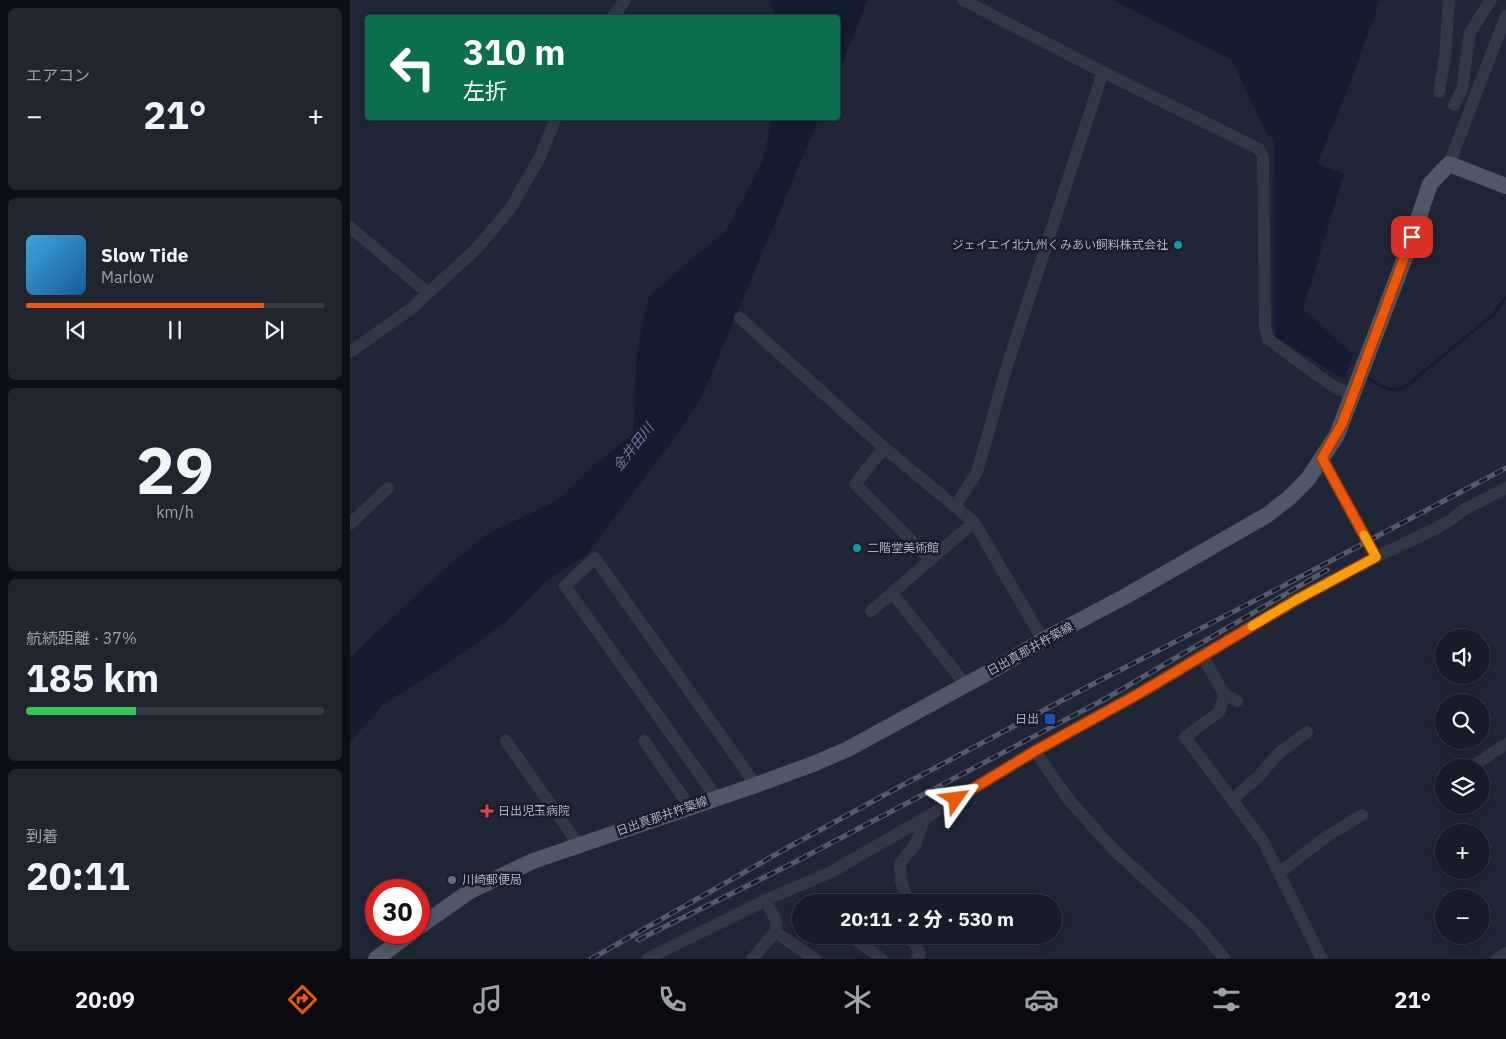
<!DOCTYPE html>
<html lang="ja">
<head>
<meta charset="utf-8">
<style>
	body { margin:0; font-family:"IBM Plex Sans","Noto Sans JP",sans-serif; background:#212530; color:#f1f3f6; height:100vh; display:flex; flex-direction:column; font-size:19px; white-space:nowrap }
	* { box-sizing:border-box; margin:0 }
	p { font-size:16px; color:#9fa1a8 }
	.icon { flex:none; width:28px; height:28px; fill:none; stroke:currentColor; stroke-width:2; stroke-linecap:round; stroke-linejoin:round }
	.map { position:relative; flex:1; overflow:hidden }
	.details { display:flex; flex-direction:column; gap:8px; padding:8px; background:#0d0f16; width:350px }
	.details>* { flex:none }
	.banner { position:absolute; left:15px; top:15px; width:475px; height:105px; border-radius:5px; box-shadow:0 2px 12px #0003,0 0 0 1px #363a45; background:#0b6e4f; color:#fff; overflow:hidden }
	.controls { position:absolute; left:1085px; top:629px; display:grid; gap:10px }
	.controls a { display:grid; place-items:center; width:55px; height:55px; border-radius:50%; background:#181c28; box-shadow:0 2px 12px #0003,0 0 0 1px #363a45; font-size:25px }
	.speed { position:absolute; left:15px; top:879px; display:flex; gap:10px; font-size:25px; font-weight:700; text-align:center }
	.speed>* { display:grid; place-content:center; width:65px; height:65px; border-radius:50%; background:#181c28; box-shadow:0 2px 12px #0003,0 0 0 1px #363a45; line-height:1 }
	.speed .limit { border:8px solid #d22; background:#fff; color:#111 }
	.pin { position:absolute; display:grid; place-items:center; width:42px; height:42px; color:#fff; margin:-21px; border-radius:10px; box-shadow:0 2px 8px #0006 }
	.me { position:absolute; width:55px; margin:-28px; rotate:59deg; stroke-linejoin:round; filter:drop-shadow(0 0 4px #0008) }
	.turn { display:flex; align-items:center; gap:18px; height:105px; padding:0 15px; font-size:22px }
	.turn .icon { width:65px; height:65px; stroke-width:2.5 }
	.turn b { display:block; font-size:35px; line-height:42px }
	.big { font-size:38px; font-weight:800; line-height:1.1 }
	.details .tile { flex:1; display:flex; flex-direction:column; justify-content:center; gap:8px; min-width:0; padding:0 18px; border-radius:8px; background:#212530 }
	.details .dial { align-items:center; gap:0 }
	.dial b { font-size:65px; line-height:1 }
	.song { display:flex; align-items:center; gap:15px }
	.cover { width:60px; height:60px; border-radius:8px; background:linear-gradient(135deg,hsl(200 70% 55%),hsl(210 70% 35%)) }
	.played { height:5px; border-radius:2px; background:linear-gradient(90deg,#ea580c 80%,#363a45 80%) }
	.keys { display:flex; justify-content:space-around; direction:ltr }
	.heat { display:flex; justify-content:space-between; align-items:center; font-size:28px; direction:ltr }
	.charge { height:8px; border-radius:4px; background:linear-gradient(90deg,#34c759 37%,#363a45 0) }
	.trip { position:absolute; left:442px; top:894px; width:270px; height:50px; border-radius:25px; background:#181c28; box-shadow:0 2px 12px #0003,0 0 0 1px #363a45; font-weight:800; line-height:50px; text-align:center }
	.menu { display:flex; height:80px; justify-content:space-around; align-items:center; background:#0a0b10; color:#9fa1a8 }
	.menu .icon { width:35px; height:35px }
	.menu .selected { color:#ea580c }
	.menu b { font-size:22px; color:#f1f3f6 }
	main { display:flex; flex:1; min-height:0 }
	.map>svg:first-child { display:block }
	.water { fill:#141c32 }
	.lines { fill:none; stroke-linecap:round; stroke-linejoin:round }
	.stream { stroke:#141c32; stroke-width:3 }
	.minor { stroke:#333846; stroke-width:12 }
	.major { stroke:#515766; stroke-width:16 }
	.rail-casing { stroke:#555b6d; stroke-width:5 }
	.rail { stroke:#191d2b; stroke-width:3; stroke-dasharray:9; stroke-linecap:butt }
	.route-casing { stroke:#983908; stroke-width:12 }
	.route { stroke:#ea580c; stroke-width:9 }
	.slow { stroke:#f59e0b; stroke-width:9 }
	.culture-dot { fill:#0f9aa8; stroke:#191d2b; stroke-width:2 }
	.transit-dot { fill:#1a4fb4; stroke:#191d2b; stroke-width:2 }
	.health-dot { fill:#e0444e; stroke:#191d2b; stroke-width:2 }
	.service-dot { fill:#5c6f8a; stroke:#191d2b; stroke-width:2 }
	.labels { text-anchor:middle; stroke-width:5; stroke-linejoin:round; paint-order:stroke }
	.poi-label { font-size:12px; fill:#adb2c3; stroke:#191d2b; text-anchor:start }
	.street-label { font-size:12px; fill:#adb2c3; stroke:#191d2b }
	.water-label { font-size:14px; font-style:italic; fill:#6677a2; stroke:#191d2b }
</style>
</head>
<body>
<main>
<section class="details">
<div class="tile"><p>エアコン</p>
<div class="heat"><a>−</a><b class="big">21°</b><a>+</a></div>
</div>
<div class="tile">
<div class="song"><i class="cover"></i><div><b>Slow Tide</b><p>Marlow</p></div></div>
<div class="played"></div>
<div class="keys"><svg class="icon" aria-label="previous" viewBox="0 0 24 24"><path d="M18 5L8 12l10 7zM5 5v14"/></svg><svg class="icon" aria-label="pause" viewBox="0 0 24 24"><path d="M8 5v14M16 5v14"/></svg><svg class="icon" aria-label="next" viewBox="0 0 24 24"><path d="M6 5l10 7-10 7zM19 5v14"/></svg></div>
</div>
<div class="tile dial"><b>29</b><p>km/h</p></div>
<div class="tile"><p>航続距離 · 37%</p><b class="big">185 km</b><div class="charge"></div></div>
<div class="tile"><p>到着</p><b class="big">20:11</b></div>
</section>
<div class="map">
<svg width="1156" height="959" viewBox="0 0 1156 959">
	<rect width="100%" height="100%" fill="#202636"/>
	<!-- water -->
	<g class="water">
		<polygon points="420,0 518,0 488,74 488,18 425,17"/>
		<polygon points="763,0 1030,0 997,92 967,164 994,174 953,309 1003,354 994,379 925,337 924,139 917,134 882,60"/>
		<polygon points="423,118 469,118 352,396 333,427 236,555 196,581 156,622 90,669 35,703 0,742 0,657 101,563 139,533 208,500 241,467 283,435 287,350 299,296 344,257 376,231 412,162"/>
	</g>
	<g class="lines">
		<!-- stream -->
		<path class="stream" d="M1016 377C1030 385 1039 394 1055 387L1143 315 1156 297"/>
		<!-- minor -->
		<g class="minor">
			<polyline points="613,0 753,72 909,149 913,157 915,326 918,339 981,385 1003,395"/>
			<polyline points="262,18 275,0"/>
			<polyline points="1089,92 1095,57 1099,0"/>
			<polyline points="1104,105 1112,90 1120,32 1141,0"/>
			<polyline points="1099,164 1156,16"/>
			<polyline points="0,227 78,293"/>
			<polyline points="390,318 532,446 624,522 693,640"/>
			<polyline points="0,352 62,308 126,249 160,209 190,157 206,118"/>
			<polyline points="534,448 505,484 581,560"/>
			<polyline points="972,458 1026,557"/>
			<polyline points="605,507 627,472 657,366 753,72"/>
			<polyline points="0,524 38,488"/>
			<polyline points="542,593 624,522"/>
			<polyline points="521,611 542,593 616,685"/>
			<polyline points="852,656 875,695 869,712 835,737 913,841 972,959"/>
			<polyline points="875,695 887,701"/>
			<polyline points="156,741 229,845"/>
			<polyline points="294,741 340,807"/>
			<polyline points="685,751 719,800 763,849 848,927 875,959"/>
			<polyline points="1120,768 1156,744"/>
			<polyline points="367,798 215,586 245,558 406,785"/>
			<polyline points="882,800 909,776 928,754 957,732"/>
			<polyline points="929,873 976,837 1012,815"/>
			<polyline points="416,900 427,923 425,932 465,959"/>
			<polyline points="558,902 551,881 550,863 565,845 575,818"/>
			<polyline points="561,935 564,943 570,953 567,959"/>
			<polyline points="500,936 532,959"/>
			<polyline points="297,959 416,900 481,872 575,818 685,751 790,693 946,600 1026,557 1085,529 1102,519 1113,510 1156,488"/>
			<polyline points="402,959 425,932"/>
			<polyline points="1147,959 1156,953"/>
		</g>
		<!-- major -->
		<g class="major">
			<polyline points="69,927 120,891 183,861 406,785 463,764 498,749 652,665 693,640 776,596 917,515 939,498 958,479 987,435 1056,255 1080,184 1099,164 1156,186"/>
			<polyline points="26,959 62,932"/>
		</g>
		<defs>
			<g id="rail">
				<polyline points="288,940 445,862 755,699 977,570"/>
				<polyline points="241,959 437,848 549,787 745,683 935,585 1156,468"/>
			</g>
		</defs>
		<!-- rail casing -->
		<use href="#rail" class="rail-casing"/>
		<!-- rail -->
		<use href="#rail" class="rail"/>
	</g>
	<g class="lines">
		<defs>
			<polyline id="route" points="606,799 685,751 790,693 946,600 1026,557 972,458 992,424 1062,237"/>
		</defs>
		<!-- route casing -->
		<use href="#route" class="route-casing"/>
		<!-- route -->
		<use href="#route" class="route"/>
		<!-- slow -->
		<polyline class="slow" points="902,626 946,600 1026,557 1014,535"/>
	</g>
	<!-- markers -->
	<g class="culture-dot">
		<circle cx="828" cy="245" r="5"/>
		<circle cx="507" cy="548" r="5"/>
	</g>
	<rect class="transit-dot" x="694" y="713" width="12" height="12" rx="2.5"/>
	<path class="health-dot" d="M134.5 803.5h5v5h5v5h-5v5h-5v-5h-5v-5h5z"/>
	<circle class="service-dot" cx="102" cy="880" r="5"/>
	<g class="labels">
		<!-- poi labels -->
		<g class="poi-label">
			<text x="818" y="249" text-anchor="end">ジェイエイ北九州くみあい飼料株式会社</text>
			<text x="517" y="552">二階堂美術館</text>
			<text x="689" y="723" text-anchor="end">日出</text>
			<text x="148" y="815">日出児玉病院</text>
			<text x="112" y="884">川崎郵便局</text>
		</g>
		<!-- street labels -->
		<g class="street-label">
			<text transform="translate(680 649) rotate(-29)" y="4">日出真那井杵築線</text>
			<text transform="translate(312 816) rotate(-19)" y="4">日出真那井杵築線</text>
		</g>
		<!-- water labels -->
		<g class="water-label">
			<text transform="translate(283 447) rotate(-52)" y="5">金井田川</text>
		</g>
	</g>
</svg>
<div class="controls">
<a><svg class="icon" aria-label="sound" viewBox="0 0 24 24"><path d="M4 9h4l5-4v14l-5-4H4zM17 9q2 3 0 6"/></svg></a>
<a><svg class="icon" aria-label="search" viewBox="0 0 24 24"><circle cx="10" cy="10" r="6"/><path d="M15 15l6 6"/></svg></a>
<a><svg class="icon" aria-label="layers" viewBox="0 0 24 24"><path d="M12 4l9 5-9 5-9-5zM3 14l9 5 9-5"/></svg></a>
<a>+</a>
<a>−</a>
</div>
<div class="speed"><div class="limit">30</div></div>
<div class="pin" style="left:1062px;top:237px;background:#d93025"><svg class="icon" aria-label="arrive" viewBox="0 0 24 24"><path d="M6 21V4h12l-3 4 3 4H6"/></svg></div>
<svg class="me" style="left:606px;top:799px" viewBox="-20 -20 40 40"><path d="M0-17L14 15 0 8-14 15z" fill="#ea580c" stroke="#fff" stroke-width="4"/></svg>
<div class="trip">20:11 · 2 分 · 530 m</div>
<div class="banner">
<div class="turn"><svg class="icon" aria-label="left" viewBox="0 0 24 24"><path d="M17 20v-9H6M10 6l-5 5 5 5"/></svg><div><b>310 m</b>左折</div></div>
</div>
</div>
</main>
<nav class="menu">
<b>20:09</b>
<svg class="icon selected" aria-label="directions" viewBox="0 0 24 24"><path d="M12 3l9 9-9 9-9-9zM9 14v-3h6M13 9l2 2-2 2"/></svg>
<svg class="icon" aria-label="music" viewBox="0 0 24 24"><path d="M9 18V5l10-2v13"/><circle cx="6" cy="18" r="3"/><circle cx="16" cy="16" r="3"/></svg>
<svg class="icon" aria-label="phone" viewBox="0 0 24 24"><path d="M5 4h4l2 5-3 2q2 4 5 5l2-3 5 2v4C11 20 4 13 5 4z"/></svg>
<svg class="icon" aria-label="climate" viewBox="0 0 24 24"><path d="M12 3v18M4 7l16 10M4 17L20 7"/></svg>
<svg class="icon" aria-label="car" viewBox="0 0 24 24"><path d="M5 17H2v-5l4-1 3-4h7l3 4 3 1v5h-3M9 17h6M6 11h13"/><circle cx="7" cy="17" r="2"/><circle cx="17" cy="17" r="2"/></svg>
<svg class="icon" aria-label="filters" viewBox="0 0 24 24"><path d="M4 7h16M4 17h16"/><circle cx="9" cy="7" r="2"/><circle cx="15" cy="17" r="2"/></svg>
<b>21°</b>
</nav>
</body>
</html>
